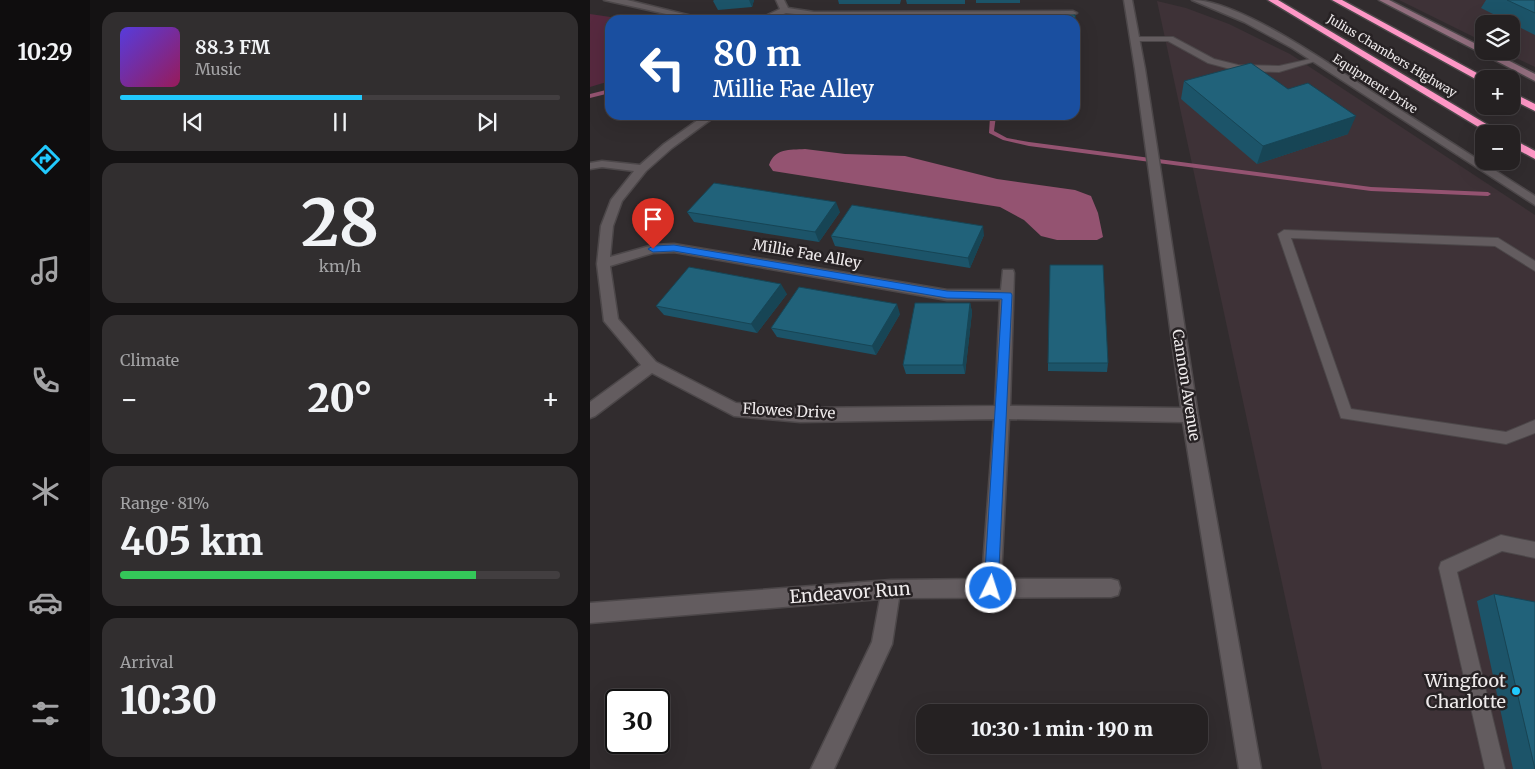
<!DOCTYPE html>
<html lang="en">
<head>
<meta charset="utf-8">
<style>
	body { margin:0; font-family:Merriweather,serif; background:#312e2f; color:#f1f3f6; height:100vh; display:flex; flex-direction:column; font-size:19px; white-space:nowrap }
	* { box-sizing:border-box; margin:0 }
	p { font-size:16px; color:#a3a3a5 }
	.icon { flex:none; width:28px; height:28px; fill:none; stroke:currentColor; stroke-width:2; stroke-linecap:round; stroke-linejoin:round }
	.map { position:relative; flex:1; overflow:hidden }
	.panel { display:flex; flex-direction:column; gap:12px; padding:12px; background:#141213; width:500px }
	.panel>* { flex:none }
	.top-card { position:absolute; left:15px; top:15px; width:475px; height:105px; border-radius:15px; box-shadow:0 5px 20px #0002,0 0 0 1px #423e40; background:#1a4fa0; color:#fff; overflow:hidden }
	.fabs { position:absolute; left:885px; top:15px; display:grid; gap:10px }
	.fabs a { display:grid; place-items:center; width:45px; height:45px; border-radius:10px; background:#252122; box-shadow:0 5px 20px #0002,0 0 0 1px #423e40; font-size:25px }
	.speed { position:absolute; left:15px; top:689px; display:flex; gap:10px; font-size:25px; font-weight:700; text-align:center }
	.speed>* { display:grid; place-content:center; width:65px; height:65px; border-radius:50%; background:#252122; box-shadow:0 5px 20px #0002,0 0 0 1px #423e40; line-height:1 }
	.speed .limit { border:2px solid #111; border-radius:8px; background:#fff; color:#111 }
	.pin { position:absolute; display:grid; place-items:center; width:42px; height:42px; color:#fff; margin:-51px -21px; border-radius:50% 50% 50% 0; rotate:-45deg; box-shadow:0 0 5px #0007 }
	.pin .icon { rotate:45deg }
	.me { position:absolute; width:55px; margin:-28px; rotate:4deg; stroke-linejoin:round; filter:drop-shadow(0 0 4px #0008) }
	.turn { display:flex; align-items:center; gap:18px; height:105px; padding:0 25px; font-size:22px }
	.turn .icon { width:65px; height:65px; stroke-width:2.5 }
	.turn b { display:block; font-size:35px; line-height:42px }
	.big { font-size:38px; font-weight:800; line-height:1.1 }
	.panel .tile { flex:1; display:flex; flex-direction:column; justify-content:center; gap:8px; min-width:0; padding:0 18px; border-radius:15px; background:#312e2f }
	.panel .dial { align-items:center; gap:0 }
	.dial b { font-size:65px; line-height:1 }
	.song { display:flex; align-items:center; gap:15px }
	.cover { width:60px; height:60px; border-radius:8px; background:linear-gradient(135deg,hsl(250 70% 55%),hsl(330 70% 35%)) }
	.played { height:5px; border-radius:2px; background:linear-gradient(90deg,#21c9fd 55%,#423e40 55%) }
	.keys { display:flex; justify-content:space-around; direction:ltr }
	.heat { display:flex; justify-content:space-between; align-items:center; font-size:28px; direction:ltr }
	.charge { height:8px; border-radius:4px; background:linear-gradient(90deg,#34c759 81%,#423e40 0) }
	.trip { position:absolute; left:326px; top:704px; width:292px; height:50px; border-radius:15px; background:#252122; box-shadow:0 5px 20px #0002,0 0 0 1px #423e40; font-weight:800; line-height:50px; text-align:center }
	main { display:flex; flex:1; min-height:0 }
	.dock { display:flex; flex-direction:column; width:90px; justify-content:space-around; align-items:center; background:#0f0d0e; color:#a3a3a5 }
	.dock .icon { width:35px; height:35px }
	.dock .on { color:#21c9fd }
	.dock b { font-size:22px; color:#f1f3f6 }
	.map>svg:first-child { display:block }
	.built { fill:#3e3237 }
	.green { fill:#57293f }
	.water { fill:#945371 }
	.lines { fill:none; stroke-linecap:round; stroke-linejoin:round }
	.stream { fill:#945371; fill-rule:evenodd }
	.lane-casing { stroke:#4c4749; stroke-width:2 }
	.street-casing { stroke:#4c4749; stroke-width:3 }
	.secondary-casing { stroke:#4c4749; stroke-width:3 }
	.highway-casing { stroke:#4c4749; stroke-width:3 }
	.lane { fill:#635c5f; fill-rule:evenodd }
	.street { fill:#635c5f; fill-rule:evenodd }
	.secondary { fill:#926e7e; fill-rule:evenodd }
	.highway { fill:#fe97c6; fill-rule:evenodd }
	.wall { fill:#1c5469 }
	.shaded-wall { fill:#174555 }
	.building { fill:#21627a; stroke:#174555 }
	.route { fill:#1a73e8; stroke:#114b97 }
	.poi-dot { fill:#21c9fd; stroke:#272224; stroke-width:2 }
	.labels { text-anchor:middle; stroke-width:5; stroke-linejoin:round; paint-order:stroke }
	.far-street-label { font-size:12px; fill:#eeeaeb; stroke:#272224 }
	.street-label { font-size:15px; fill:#eeeaeb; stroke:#272224 }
	.near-street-label { font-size:18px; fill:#eeeaeb; stroke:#272224 }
	.near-poi-label { font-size:18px; fill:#eeeaeb; stroke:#272224; text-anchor:end }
</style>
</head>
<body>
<main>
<nav class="dock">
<b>10:29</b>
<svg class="icon on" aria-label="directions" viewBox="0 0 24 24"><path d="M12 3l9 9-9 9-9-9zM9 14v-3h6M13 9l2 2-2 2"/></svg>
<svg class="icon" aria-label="music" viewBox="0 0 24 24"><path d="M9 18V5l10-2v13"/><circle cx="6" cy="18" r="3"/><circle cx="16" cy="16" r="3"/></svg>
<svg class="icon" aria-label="phone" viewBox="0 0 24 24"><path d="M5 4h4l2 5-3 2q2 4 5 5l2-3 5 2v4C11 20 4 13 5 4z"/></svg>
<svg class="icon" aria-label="climate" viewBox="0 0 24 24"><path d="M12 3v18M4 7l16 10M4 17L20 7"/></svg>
<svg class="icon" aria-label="car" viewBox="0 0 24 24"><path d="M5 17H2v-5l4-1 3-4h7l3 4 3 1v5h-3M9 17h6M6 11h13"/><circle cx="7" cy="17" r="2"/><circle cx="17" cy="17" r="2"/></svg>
<svg class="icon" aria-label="filters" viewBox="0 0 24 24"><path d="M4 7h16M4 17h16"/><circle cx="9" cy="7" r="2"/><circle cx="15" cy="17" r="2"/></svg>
</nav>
<section class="panel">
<div class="tile">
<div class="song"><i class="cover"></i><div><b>88.3 FM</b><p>Music</p></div></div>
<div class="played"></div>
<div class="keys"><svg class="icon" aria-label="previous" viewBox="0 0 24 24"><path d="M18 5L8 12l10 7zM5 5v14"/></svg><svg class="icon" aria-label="pause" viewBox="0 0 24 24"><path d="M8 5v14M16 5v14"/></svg><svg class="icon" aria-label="next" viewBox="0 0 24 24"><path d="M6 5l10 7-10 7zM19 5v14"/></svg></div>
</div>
<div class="tile dial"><b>28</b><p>km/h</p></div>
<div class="tile"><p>Climate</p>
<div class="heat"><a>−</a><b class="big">20°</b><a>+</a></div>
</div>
<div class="tile"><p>Range · 81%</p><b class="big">405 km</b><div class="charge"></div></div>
<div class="tile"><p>Arrival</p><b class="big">10:30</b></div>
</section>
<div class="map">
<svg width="945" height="769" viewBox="0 0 945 769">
	<rect width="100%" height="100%" fill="#312c2e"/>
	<!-- built -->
	<g class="built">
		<polygon points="809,0 945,0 945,67 912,51 921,51 921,24 894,24 894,42"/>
		<polygon points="567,1 596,8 639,24 700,54 945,215 945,769 732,769"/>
	</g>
	<!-- green -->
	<polygon class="green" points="0,14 41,20 20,20 20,81 0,87"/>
	<!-- water -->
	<path class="water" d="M215 149 255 154 315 156 407 179 485 190 501 196 508 213 513 237 507 240H467L451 236 434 220 410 207 183 171 179 165C185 148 199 150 215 149Z"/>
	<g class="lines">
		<!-- stream -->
		<g class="stream">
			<polygon points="20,89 20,93 0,98 0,94"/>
			<polygon points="148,115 214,115 211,117 151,117"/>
			<path d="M275 115H330C316 123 294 118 278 117Z"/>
			<polygon points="396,115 406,116 404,131 417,138 439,142 781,187 898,192 901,194 898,196 781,191 439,146 413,140 399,133 400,117"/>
		</g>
		<defs>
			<g id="lane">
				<polygon points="541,37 583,37 624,59 648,65 689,66 725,58 729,60 689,72 648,71 618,63 578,41 541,41"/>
				<polygon points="694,230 908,238 945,261 945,271 905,246 701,238 761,409 916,432 945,420 945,433 916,444 751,418 688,234"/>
				<polygon points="911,535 945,542 945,558 912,551 867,572 915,769 895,769 849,568 851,562"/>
			</g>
			<g id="street">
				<polygon points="14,0 37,0 118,20 103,20"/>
				<polygon points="186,0 194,0 198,8 224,12 483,11 487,13 483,15 224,16 196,13 178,20 167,20 190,9"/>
				<path d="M534 0H542L555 69 608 415 671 769H649L593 422 419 419 411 579H521L528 581 530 588 528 595 521 597 309 598 302 644 244 769H221L282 642 290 599 0 623V603L301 580 392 579 404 419 210 422 144 416 62 373 5 416 0 418V402L51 365 14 321 7 264 11 226 21 200 44 171 12 167 0 169V163L12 161 50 165 74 144 115 115H127L82 148 56 171 32 201 23 226 20 257 63 245 84 244 357 290H411L413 270H423L424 273 420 406 591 408 545 69ZM84 252 357 300H410L405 406 210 408 146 403 66 362 28 319 20 266 63 253Z"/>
				<path d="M602 0C650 0 745 68 787 95 840 129 892 162 945 196V205L702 48 654 22Z"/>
			</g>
			<polygon id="secondary" points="789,0 799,0 894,48 894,51 900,51 945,74 945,81"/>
			<g id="highway">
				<polygon points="678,0 688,0 913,134 900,134"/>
				<polygon points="742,0 752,0 898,79 894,79 894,83 891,82"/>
				<polygon points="921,92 945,104 945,111 921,99"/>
				<polygon points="921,138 945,151 945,159 921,146"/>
			</g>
		</defs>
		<!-- lane casing -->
		<use href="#lane" class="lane-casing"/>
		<!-- street casing -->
		<use href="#street" class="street-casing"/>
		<!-- secondary casing -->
		<use href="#secondary" class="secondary-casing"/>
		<!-- highway casing -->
		<use href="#highway" class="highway-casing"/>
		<!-- lane -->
		<use href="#lane" class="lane"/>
		<!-- street -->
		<use href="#street" class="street"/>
		<!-- secondary -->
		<use href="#secondary" class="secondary"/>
		<!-- highway -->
		<use href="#highway" class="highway"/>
	</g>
	<!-- wall -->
	<g class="wall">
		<polygon points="124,0 164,0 162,7 128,10 123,1"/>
		<polygon points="248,0 311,0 310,4 249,4"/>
		<polygon points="316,0 375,0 375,4 317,4"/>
		<rect x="386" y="0" width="44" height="3"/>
		<polygon points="896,0 945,0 945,35 891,8"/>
		<polygon points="594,81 698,89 758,134 667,164 591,99"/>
		<polygon points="97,212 250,212 229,242 104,222"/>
		<polygon points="394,235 380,268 245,246 241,236"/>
		<polygon points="197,294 167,333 74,315 66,306"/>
		<polygon points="380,303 382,312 375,374 316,374 313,365"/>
		<polygon points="310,314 286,355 187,337 181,328"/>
		<polygon points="458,363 518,363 517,372 458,371"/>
		<polygon points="904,594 945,769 923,769 887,601"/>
	</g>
	<!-- shaded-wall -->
	<g class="shaded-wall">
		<polygon points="159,0 164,0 162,7"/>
		<polygon points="766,116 758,134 667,164 673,146"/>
		<polygon points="246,202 250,212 229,242 225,232"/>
		<polygon points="393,226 394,235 380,268 378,258"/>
		<polygon points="191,284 197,294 167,333 161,324"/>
		<polygon points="380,303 382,312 375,374 373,365"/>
		<polygon points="307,304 310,314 286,355 282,346"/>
	</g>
	<!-- building -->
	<g class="building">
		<polygon points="917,0 945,0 945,13"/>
		<polygon points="273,15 271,20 207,20 209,16"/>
		<polygon points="347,15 409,15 408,20 346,20"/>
		<polygon points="424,15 485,15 486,30 485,30 485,20 423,20"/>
		<polygon points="279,16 341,16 340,20 278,20"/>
		<polygon points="661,63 698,89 718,83 766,116 673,146 594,81"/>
		<polygon points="124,183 246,202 225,232 97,212"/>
		<polygon points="262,205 393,226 378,258 241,236"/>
		<polygon points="460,265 513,265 518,363 458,363"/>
		<polygon points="99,267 191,284 161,324 66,306"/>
		<polygon points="209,287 307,304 282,346 181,328"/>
		<polygon points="325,303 380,303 373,365 313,365"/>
		<polygon points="904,594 945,602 945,769"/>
	</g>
	<!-- route -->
	<polygon class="route" points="84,245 357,291 421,293 422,295 408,588 406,593 401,595 396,593 394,588 412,299 357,298 84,251 63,252 58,249 63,246"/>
	<!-- markers -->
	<circle class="poi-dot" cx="926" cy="691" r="5"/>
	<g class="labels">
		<!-- far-street labels -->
		<g class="far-street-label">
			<text transform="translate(802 56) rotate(31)" y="4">Julius Chambers Highway</text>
			<text transform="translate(785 84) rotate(33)" y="4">Equipment Drive</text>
		</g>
		<!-- street labels -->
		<g class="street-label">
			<text transform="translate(217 254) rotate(10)" y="5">Millie Fae Alley</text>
			<text transform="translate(596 385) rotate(81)" y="5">Cannon Avenue</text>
			<text transform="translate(199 411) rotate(3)" y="5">Flowes Drive</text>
		</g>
		<!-- near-street labels -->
		<g class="near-street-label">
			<text transform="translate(260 593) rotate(-4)" y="6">Endeavor Run</text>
		</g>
		<!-- near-poi labels -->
		<g class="near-poi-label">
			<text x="916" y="687">Wingfoot<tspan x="916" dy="21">Charlotte</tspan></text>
		</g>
	</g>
</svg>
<div class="fabs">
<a><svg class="icon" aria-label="layers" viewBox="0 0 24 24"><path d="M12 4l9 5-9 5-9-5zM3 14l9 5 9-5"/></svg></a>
<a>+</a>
<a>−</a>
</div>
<div class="speed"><div class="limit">30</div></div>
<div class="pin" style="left:63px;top:249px;background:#d93025"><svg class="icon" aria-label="arrive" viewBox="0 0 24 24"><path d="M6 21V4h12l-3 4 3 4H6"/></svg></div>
<svg class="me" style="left:401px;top:588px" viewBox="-20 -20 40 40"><circle r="17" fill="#1a73e8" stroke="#fff" stroke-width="3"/><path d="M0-11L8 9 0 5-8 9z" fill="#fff"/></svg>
<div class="trip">10:30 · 1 min · 190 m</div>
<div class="top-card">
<div class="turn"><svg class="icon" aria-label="left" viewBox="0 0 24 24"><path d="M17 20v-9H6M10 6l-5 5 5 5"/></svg><div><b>80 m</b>Millie Fae Alley</div></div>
</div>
</div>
</main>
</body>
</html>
